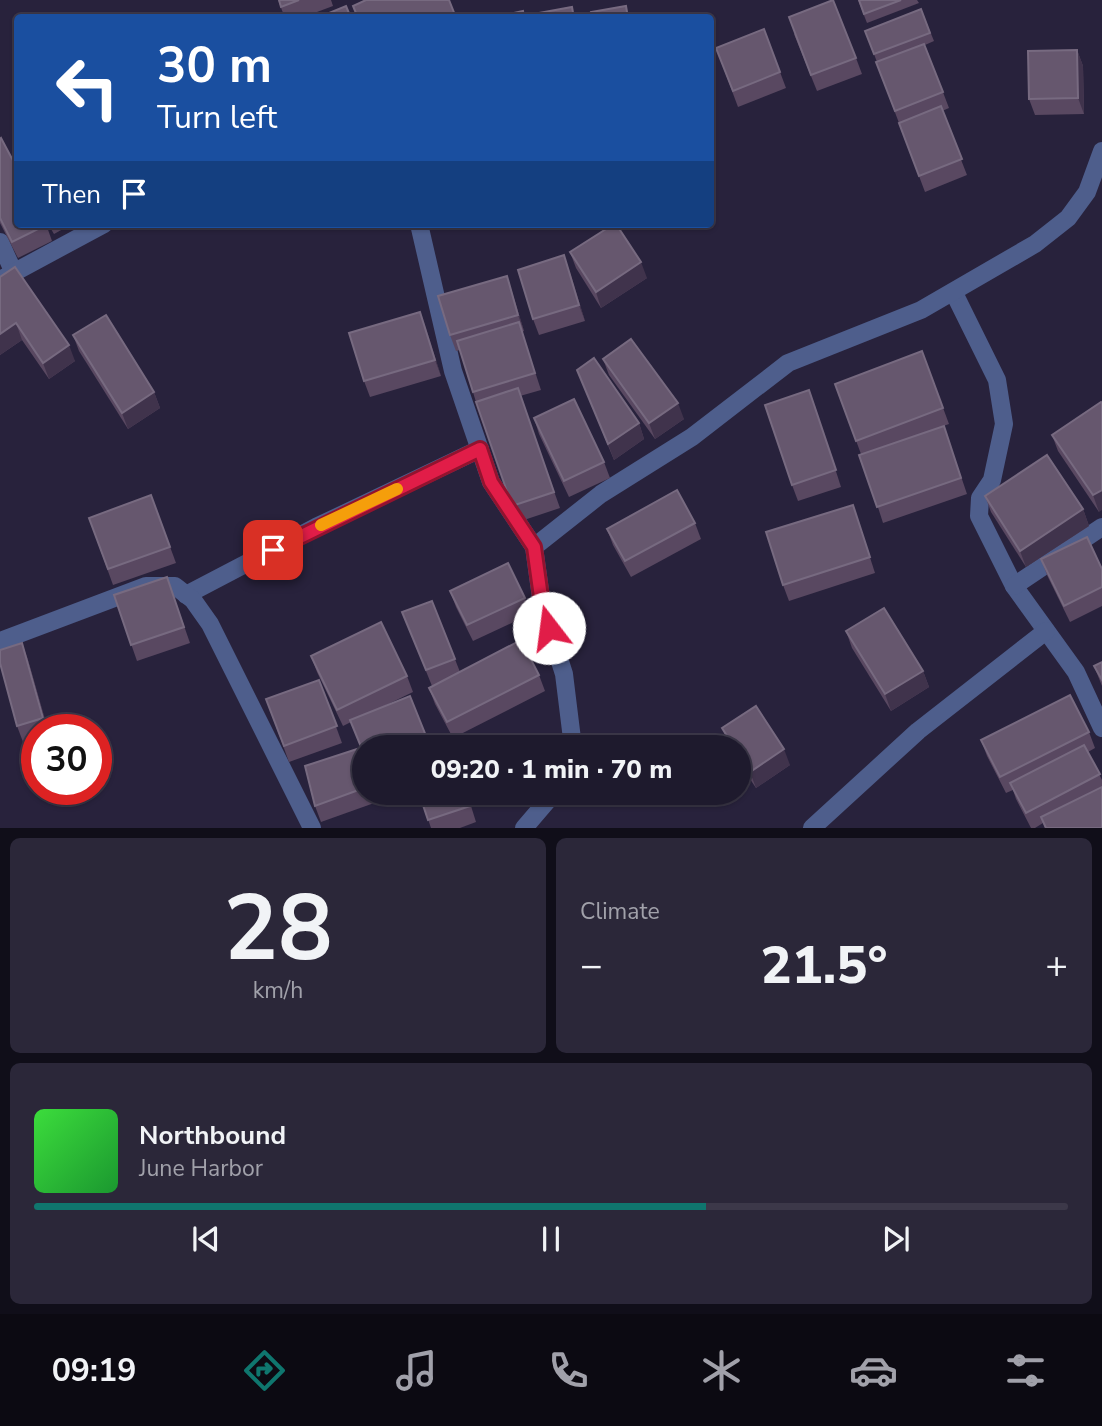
<!DOCTYPE html>
<html lang="en">
<head>
<meta charset="utf-8">
<style>
	body { margin:0; font-family:"Nunito Sans",sans-serif; background:#2b2739; color:#f1f3f6; height:100vh; display:flex; flex-direction:column; font-size:26px; white-space:nowrap }
	* { box-sizing:border-box; margin:0 }
	p { font-size:23px; color:#a1a1aa }
	.icon { flex:none; width:38px; height:38px; fill:none; stroke:currentColor; stroke-width:2; stroke-linecap:round; stroke-linejoin:round }
	.map { position:relative; height:828px; overflow:hidden }
	.side { display:flex; flex-direction:column; gap:10px; padding:10px; background:#100e19; flex:1 }
	.side>* { flex:none }
	.banner { position:absolute; left:14px; top:14px; width:700px; height:214px; border-radius:7px; box-shadow:0 2px 5px #0004,0 0 0 2px #3c3849; background:#1a4fa0; color:#fff; overflow:hidden }
	.speed { position:absolute; left:21px; top:714px; display:flex; gap:14px; font-size:35px; font-weight:700; text-align:center }
	.speed>* { display:grid; place-content:center; width:91px; height:91px; border-radius:50%; background:#1e1a2d; box-shadow:0 2px 5px #0004,0 0 0 2px #3c3849; line-height:1 }
	.speed .limit { border:10px solid #d22; background:#fff; color:#111 }
	.pin { position:absolute; display:grid; place-items:center; width:60px; height:60px; color:#fff; margin:-30px; border-radius:14px; box-shadow:0 4px 10px #0006 }
	.me { position:absolute; width:77px; margin:-38px; rotate:345deg; stroke-linejoin:round; filter:drop-shadow(0 0 5px #0008) }
	.turn { display:flex; align-items:center; gap:24px; height:147px; padding:0 28px; font-size:32px }
	.turn .icon { width:91px; height:91px; stroke-width:2.5 }
	.turn b { display:block; font-size:49px; line-height:60px }
	.then { display:flex; align-items:center; height:66px; padding:0 28px; background:#0003; gap:14px; font-size:26px }
	.big { font-size:52px; font-weight:800; line-height:1.1 }
	.side .card { flex:1; display:flex; flex-direction:column; justify-content:center; gap:10px; min-width:0; padding:0 24px; border-radius:10px; background:#2b2739 }
	.side .dial { align-items:center; gap:0 }
	.dial b { font-size:91px; line-height:1 }
	.song { display:flex; align-items:center; gap:21px }
	.cover { width:84px; height:84px; border-radius:10px; background:linear-gradient(135deg,hsl(120 70% 55%),hsl(130 70% 35%)) }
	.played { height:7px; border-radius:4px; background:linear-gradient(90deg,#0f766e 65%,#3c3849 65%) }
	.keys { display:flex; justify-content:space-around; direction:ltr }
	.heat { display:flex; justify-content:space-between; align-items:center; font-size:38px; direction:ltr }
	.side .tiles { flex:1; display:grid; gap:10px; grid-template-columns:1fr 1fr }
	.card:last-child { grid-column:span 2 }
	.trip { position:absolute; left:352px; top:735px; width:399px; height:70px; border-radius:35px; background:#1e1a2d; box-shadow:0 2px 5px #0004,0 0 0 2px #3c3849; font-weight:800; line-height:70px; text-align:center }
	.menu { display:flex; height:112px; justify-content:space-around; align-items:center; background:#0c0a12; color:#a1a1aa }
	.menu .icon { width:49px; height:49px }
	.menu .current { color:#0f766e }
	.menu b { font-size:32px; color:#f1f3f6 }
	.map>svg:first-child { display:block }
	.lines { fill:none; stroke-linecap:round; stroke-linejoin:round }
	.minor { stroke:#4e5e8c; stroke-width:18 }
	.wall { fill:#594861 }
	.shaded-wall { fill:#40334c }
	.building { fill:#66576e; stroke:#776a80; stroke-width:2 }
	.route-casing { stroke:#92132f; stroke-width:18 }
	.route { stroke:#e11d48; stroke-width:12 }
	.slow { stroke:#f59e0b; stroke-width:12 }
</style>
</head>
<body>
<div class="map">
<svg width="1102" height="828" viewBox="0 0 1102 828">
	<rect width="100%" height="100%" fill="#28223c"/>
	<g class="lines">
		<!-- minor -->
		<g class="minor">
			<polyline points="419,224 453,371 491,482 534,547"/>
			<polyline points="0,242 14,273"/>
			<polyline points="0,280 104,224"/>
			<polyline points="954,293 997,380 1004,424 992,480 980,498 979,516 1014,586 1076,672 1102,728"/>
			<polyline points="1014,586 1102,527"/>
			<polyline points="186,595 316,527 480,449"/>
			<polyline points="0,641 146,586 175,586 193,600 210,624 312,828"/>
			<polyline points="573,747 564,674 542,605 534,547 601,494 692,437 788,363 921,310 1035,244 1068,218 1087,192 1102,151"/>
			<polyline points="524,828 554,793"/>
			<polyline points="812,828 918,731 1046,631"/>
		</g>
	</g>
	<!-- wall -->
	<g class="wall">
		<polygon points="278,0 331,0 333,6 301,18 285,18"/>
		<polygon points="858,0 917,0 919,3 867,23"/>
		<polygon points="921,9 934,41 925,45 949,108 942,111 967,175 925,192 876,62 877,62 865,31"/>
		<polygon points="764,29 786,88 738,107 716,48"/>
		<polygon points="794,34 856,58 862,74 817,91"/>
		<polygon points="1077,50 1083,66 1084,114 1035,115 1029,99"/>
		<polygon points="0,139 46,224 52,241 18,258 0,223"/>
		<polygon points="48,224 72,224 54,234"/>
		<polygon points="570,252 647,278 601,308 576,268"/>
		<polygon points="564,255 585,321 539,335 533,319"/>
		<polygon points="0,277 75,361 49,379 22,340 0,355"/>
		<polygon points="512,292 524,331 522,332 541,390 520,396 560,508 518,522 476,402 460,350 456,351 450,335"/>
		<polygon points="420,312 441,376 370,397 364,381"/>
		<polygon points="73,335 154,392 160,408 128,429 79,351"/>
		<polygon points="922,351 949,424 926,432 944,426 967,494 883,523 861,454 835,384"/>
		<polygon points="603,359 684,419 655,439 609,375"/>
		<polygon points="577,370 639,423 644,439 614,460"/>
		<polygon points="1101,402 1099,512 1058,451 1052,435"/>
		<polygon points="815,406 841,487 798,501 792,485"/>
		<polygon points="534,418 604,462 610,478 569,497 539,434"/>
		<polygon points="151,495 176,563 113,585 89,518"/>
		<polygon points="985,496 1083,509 1089,526 1026,567 991,512"/>
		<polygon points="853,505 875,573 789,601 783,585"/>
		<polygon points="695,523 701,539 631,577 613,545 607,529"/>
		<polygon points="1041,559 1102,569 1102,606 1070,622 1047,575"/>
		<polygon points="167,577 190,643 137,661 114,595"/>
		<polygon points="450,591 525,598 531,614 473,641 456,607"/>
		<polygon points="432,601 460,672 539,675 545,691 453,738 435,704 429,688 432,686 402,612"/>
		<polygon points="846,631 923,671 929,687 891,711 852,648"/>
		<polygon points="22,643 28,660 48,730 37,730 37,738 23,742 17,726"/>
		<polygon points="311,656 407,676 413,692 378,709 426,736 430,747 364,747 364,755 351,722 343,726 317,672"/>
		<polygon points="1102,662 1102,686 1094,666"/>
		<polygon points="319,680 342,743 289,762 266,699"/>
		<polygon points="722,728 790,765 756,788 738,761 738,747 730,747"/>
		<polygon points="1089,732 1095,748 1088,752 1102,780 1102,828 1045,828 1043,823 1035,828 1031,828 1016,799 1013,790 1006,793 987,756 981,740"/>
		<polygon points="364,767 364,793 373,793 377,802 321,822 315,806"/>
		<polygon points="419,793 467,793 476,822 460,828 431,828"/>
	</g>
	<!-- shaded-wall -->
	<g class="shaded-wall">
		<polygon points="1077,50 1083,66 1084,114 1078,98"/>
		<polygon points="564,255 570,272 585,321 579,305"/>
		<polygon points="641,262 647,278 601,308 596,292"/>
		<polygon points="507,276 512,292 524,331 518,315"/>
		<polygon points="420,312 426,328 441,376 435,360"/>
		<polygon points="16,323 22,340 0,355 0,334"/>
		<polygon points="69,345 75,361 49,379 43,363"/>
		<polygon points="154,392 160,408 128,429 122,413"/>
		<polygon points="678,403 684,419 655,439 649,423"/>
		<polygon points="639,423 644,439 614,460 608,444"/>
		<polygon points="1102,490 1102,510 1099,512 1093,495"/>
		<polygon points="1083,509 1089,526 1026,567 1020,551"/>
		<polygon points="22,643 28,660 48,730 43,718"/>
		<polygon points="923,671 929,687 891,711 885,694"/>
		<polygon points="784,749 790,765 756,788 750,772"/>
	</g>
	<!-- building -->
	<g class="building">
		<polygon points="279,0 299,0 281,7"/>
		<polygon points="366,0 449,0 455,15 450,18 358,18 353,6"/>
		<polygon points="833,0 856,58 811,75 789,17"/>
		<polygon points="859,0 901,0 864,14"/>
		<polygon points="346,6 351,18 317,18"/>
		<polygon points="626,6 628,18 592,18 591,12"/>
		<polygon points="572,7 574,18 533,18 533,14"/>
		<polygon points="921,9 930,33 874,54 865,31"/>
		<polygon points="523,11 524,18 492,18"/>
		<polygon points="764,29 780,72 733,91 716,48"/>
		<polygon points="924,44 943,92 895,111 876,62"/>
		<polygon points="1077,50 1078,98 1029,99 1028,51"/>
		<polygon points="941,106 962,159 919,176 899,123"/>
		<polygon points="1,138 18,170 18,224 46,225 12,242 0,218 0,139"/>
		<polygon points="614,224 616,224 641,262 596,292 570,252"/>
		<polygon points="564,255 579,305 533,319 518,270"/>
		<polygon points="15,267 69,345 43,363 16,323 0,334 0,277"/>
		<polygon points="507,276 518,315 450,335 438,296"/>
		<polygon points="420,312 435,360 364,381 349,333"/>
		<polygon points="106,315 154,392 122,413 73,335"/>
		<polygon points="519,322 535,373 473,392 457,341"/>
		<polygon points="631,339 678,403 649,423 603,359"/>
		<polygon points="922,351 943,408 856,441 835,384"/>
		<polygon points="594,358 639,423 608,444 577,370"/>
		<polygon points="518,388 554,492 512,506 476,402"/>
		<polygon points="809,390 836,470 792,485 765,405"/>
		<polygon points="574,399 604,462 564,481 534,418"/>
		<polygon points="1101,402 1102,403 1102,490 1093,495 1052,435"/>
		<polygon points="944,426 961,478 877,507 859,455"/>
		<polygon points="1047,455 1083,509 1020,551 985,496"/>
		<polygon points="677,490 695,523 625,561 607,529"/>
		<polygon points="151,495 170,547 108,569 89,518"/>
		<polygon points="853,505 870,557 783,585 766,532"/>
		<polygon points="1087,537 1102,569 1102,587 1064,606 1041,559"/>
		<polygon points="508,563 525,598 467,625 450,591"/>
		<polygon points="167,577 184,627 131,645 114,595"/>
		<polygon points="432,601 455,659 426,670 402,612"/>
		<polygon points="884,608 923,671 885,694 846,631"/>
		<polygon points="381,622 407,676 337,710 311,656"/>
		<polygon points="521,640 539,675 447,722 429,688"/>
		<polygon points="22,643 43,718 17,726 0,663 0,650"/>
		<polygon points="1102,662 1102,680 1094,666"/>
		<polygon points="319,680 337,726 284,746 266,699"/>
		<polygon points="1070,695 1089,732 1000,777 981,740"/>
		<polygon points="410,696 426,736 398,747 364,747 364,754 350,720"/>
		<polygon points="756,706 784,749 750,772 738,754 738,747 734,747 722,728"/>
		<polygon points="450,744 451,747 439,747"/>
		<polygon points="1084,745 1100,774 1026,813 1010,783"/>
		<polygon points="357,749 364,767 364,788 315,806 305,766"/>
		<polygon points="1102,787 1102,828 1046,828 1041,817"/>
		<polygon points="419,793 466,793 470,806 428,820"/>
	</g>
	<g class="lines">
		<defs>
			<polyline id="route" points="273,550 480,449 491,482 534,547 542,604 549,628"/>
		</defs>
		<!-- route casing -->
		<use href="#route" class="route-casing"/>
		<!-- route -->
		<use href="#route" class="route"/>
		<!-- slow -->
		<polyline class="slow" points="321,525 397,489"/>
	</g>
</svg>
<div class="speed"><div class="limit">30</div></div>
<div class="pin" style="left:273px;top:550px;background:#d93025"><svg class="icon" aria-label="arrive" viewBox="0 0 24 24"><path d="M6 21V4h12l-3 4 3 4H6"/></svg></div>
<svg class="me" style="left:549px;top:628px" viewBox="-20 -20 40 40"><circle r="19" fill="#fff"/><path d="M0-13L10 11 0 6-10 11z" fill="#e11d48"/></svg>
<div class="trip">09:20 · 1 min · 70 m</div>
<div class="banner">
<div class="turn"><svg class="icon" aria-label="left" viewBox="0 0 24 24"><path d="M17 20v-9H6M10 6l-5 5 5 5"/></svg><div><b>30 m</b>Turn left</div></div>
<div class="then">Then<svg class="icon" aria-label="arrive" viewBox="0 0 24 24"><path d="M6 21V4h12l-3 4 3 4H6"/></svg></div>
</div>
</div>
<section class="side">
<div class="tiles">
<div class="card dial"><b>28</b><p>km/h</p></div>
<div class="card"><p>Climate</p>
<div class="heat"><a>−</a><b class="big">21.5°</b><a>+</a></div>
</div>
<div class="card">
<div class="song"><i class="cover"></i><div><b>Northbound</b><p>June Harbor</p></div></div>
<div class="played"></div>
<div class="keys"><svg class="icon" aria-label="previous" viewBox="0 0 24 24"><path d="M18 5L8 12l10 7zM5 5v14"/></svg><svg class="icon" aria-label="pause" viewBox="0 0 24 24"><path d="M8 5v14M16 5v14"/></svg><svg class="icon" aria-label="next" viewBox="0 0 24 24"><path d="M6 5l10 7-10 7zM19 5v14"/></svg></div>
</div>
</div>
</section>
<nav class="menu">
<b>09:19</b>
<svg class="icon current" aria-label="directions" viewBox="0 0 24 24"><path d="M12 3l9 9-9 9-9-9zM9 14v-3h6M13 9l2 2-2 2"/></svg>
<svg class="icon" aria-label="music" viewBox="0 0 24 24"><path d="M9 18V5l10-2v13"/><circle cx="6" cy="18" r="3"/><circle cx="16" cy="16" r="3"/></svg>
<svg class="icon" aria-label="phone" viewBox="0 0 24 24"><path d="M5 4h4l2 5-3 2q2 4 5 5l2-3 5 2v4C11 20 4 13 5 4z"/></svg>
<svg class="icon" aria-label="climate" viewBox="0 0 24 24"><path d="M12 3v18M4 7l16 10M4 17L20 7"/></svg>
<svg class="icon" aria-label="car" viewBox="0 0 24 24"><path d="M5 17H2v-5l4-1 3-4h7l3 4 3 1v5h-3M9 17h6M6 11h13"/><circle cx="7" cy="17" r="2"/><circle cx="17" cy="17" r="2"/></svg>
<svg class="icon" aria-label="filters" viewBox="0 0 24 24"><path d="M4 7h16M4 17h16"/><circle cx="9" cy="7" r="2"/><circle cx="15" cy="17" r="2"/></svg>
</nav>
</body>
</html>
